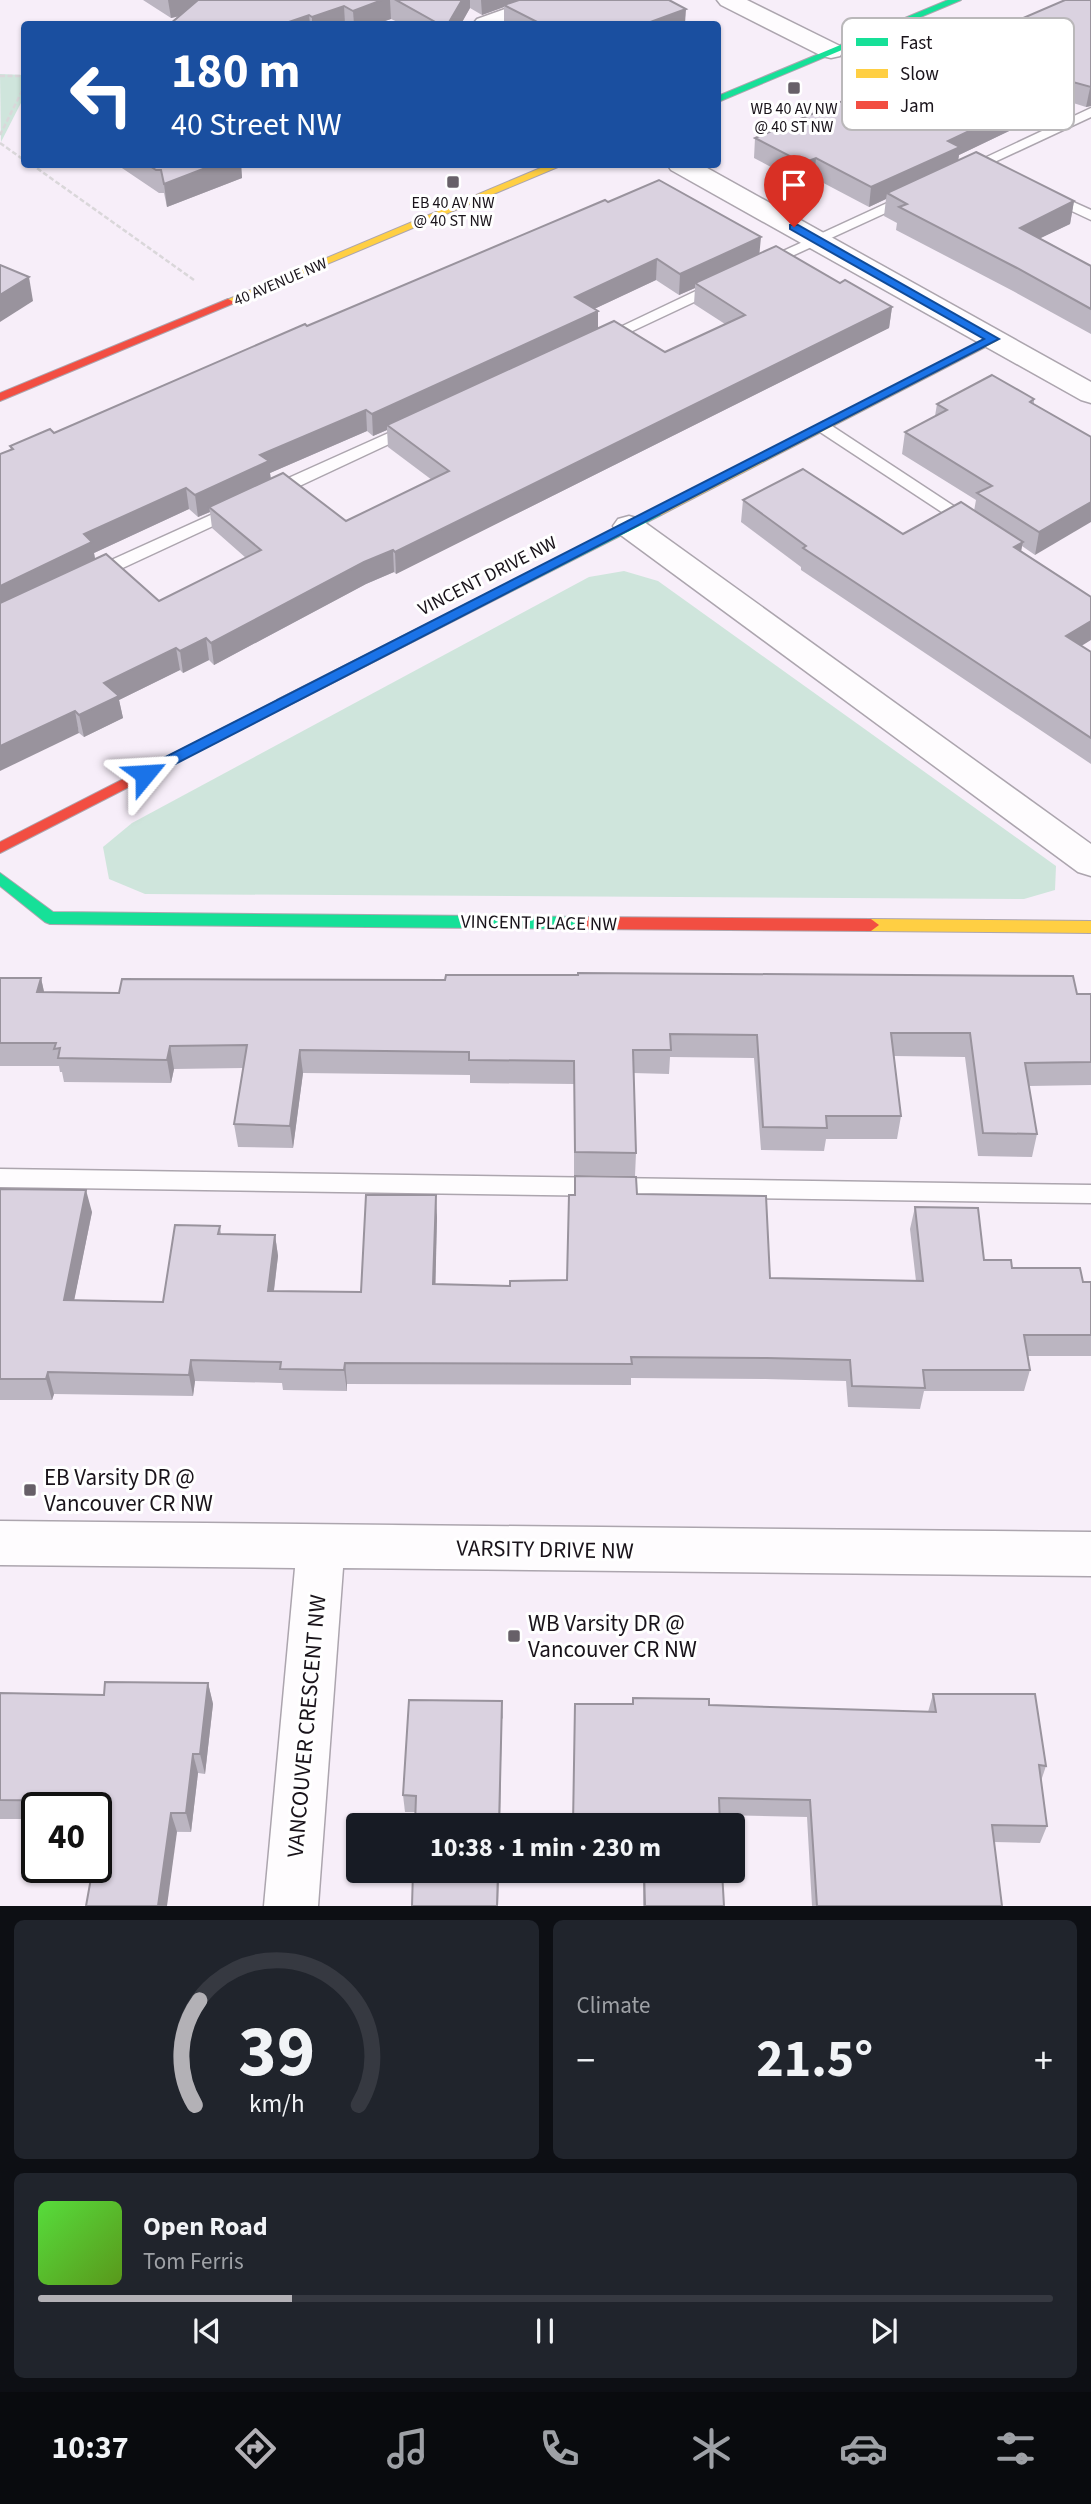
<!DOCTYPE html>
<html lang="en">
<head>
<meta charset="utf-8">
<style>
	body { margin:0; font-family:"Source Sans 3",sans-serif; background:#20242c; color:#f1f3f6; height:100vh; display:flex; flex-direction:column; font-size:26px; white-space:nowrap }
	* { box-sizing:border-box; margin:0 }
	p { font-size:23px; color:#9ea1a6 }
	.icon { flex:none; width:38px; height:38px; fill:none; stroke:currentColor; stroke-width:2; stroke-linecap:round; stroke-linejoin:round }
	.map { position:relative; height:1906px; overflow:hidden }
	.drawer { display:flex; flex-direction:column; gap:14px; padding:14px; background:#0d0f14; flex:1 }
	.drawer>* { flex:none }
	.hud { position:absolute; left:21px; top:21px; width:700px; height:147px; border-radius:7px; box-shadow:0 2px 5px #0004; background:#1a4fa0; color:#fff; overflow:hidden }
	.speed { position:absolute; left:21px; top:1792px; display:flex; gap:14px; font-size:35px; font-weight:700; text-align:center }
	.speed>* { display:grid; place-content:center; width:91px; height:91px; border-radius:50%; background:#171b24; box-shadow:0 2px 5px #0004; line-height:1 }
	.speed .limit { border:4px solid #111; border-radius:10px; background:#fff; color:#111 }
	.pin { position:absolute; display:grid; place-items:center; width:60px; height:60px; color:#fff; margin:-72px -30px; border-radius:50% 50% 50% 0; rotate:-45deg; box-shadow:0 0 7px #0007 }
	.pin .icon { rotate:45deg }
	.me { position:absolute; width:77px; margin:-38px; rotate:63deg; stroke-linejoin:round; filter:drop-shadow(0 0 5px #0008) }
	.turn { display:flex; align-items:center; gap:24px; height:147px; padding:0 35px; font-size:32px }
	.turn .icon { width:91px; height:91px; stroke-width:2.5 }
	.turn b { display:block; font-size:49px; line-height:60px }
	.big { font-size:52px; font-weight:700; line-height:1.1 }
	.drawer .tile { flex:1; display:flex; flex-direction:column; justify-content:center; gap:10px; min-width:0; padding:0 24px; border-radius:10px; background:#20242c }
	.drawer .dial { align-items:center; gap:0 }
	.dial svg { height:182px; overflow:visible; fill:none; stroke:#363941; stroke-width:7; stroke-linecap:round; text-anchor:middle }
	.dial text { fill:#f1f3f6; stroke:none }
	.song { display:flex; align-items:center; gap:21px }
	.cover { width:84px; height:84px; border-radius:10px; background:linear-gradient(135deg,hsl(110 70% 55%),hsl(90 70% 35%)) }
	.played { height:7px; border-radius:4px; background:linear-gradient(90deg,#b3b1b6 25%,#363941 25%) }
	.keys { display:flex; justify-content:space-around; direction:ltr }
	.heat { display:flex; justify-content:space-between; align-items:center; font-size:38px; direction:ltr }
	.drawer .tiles { flex:1; display:grid; gap:14px; grid-template-columns:1fr 1fr }
	.tile:last-child { grid-column:span 2 }
	.trip { position:absolute; left:346px; top:1813px; width:399px; height:70px; border-radius:7px; background:#171b24; box-shadow:0 2px 5px #0004; font-weight:700; line-height:70px; text-align:center }
	.tab-bar { display:flex; height:112px; justify-content:space-around; align-items:center; background:#090b0e; color:#9ea1a6 }
	.tab-bar .icon { width:49px; height:49px }
	.tab-bar .selected { color:#b3b1b6 }
	.tab-bar b { font-size:32px; color:#f1f3f6 }
	.map>svg:first-child { display:block }
	.green { fill:#cfe5dc }
	.lines { fill:none; stroke-linecap:round; stroke-linejoin:round }
	.lane-casing { stroke:#aca5ae; stroke-width:3 }
	.street-casing { stroke:#aca5ae; stroke-width:3 }
	.fast-casing { stroke:#aca5ae; stroke-width:2 }
	.slow-casing { stroke:#aca5ae; stroke-width:2 }
	.jam-casing { stroke:#aca5ae; stroke-width:2 }
	.path { stroke:#dad7da; stroke-width:2.5; stroke-dasharray:5 2.5; stroke-linecap:butt }
	.lane { fill:#fefcfe; fill-rule:evenodd }
	.street { fill:#fefcfe; fill-rule:evenodd }
	.fast { fill:#16e098; fill-rule:evenodd }
	.slow { fill:#ffcf43; fill-rule:evenodd }
	.jam { fill:#f24e42; fill-rule:evenodd }
	.wall { fill:#bbb5c1; fill-rule:evenodd }
	.shaded-wall { fill:#99939d }
	.building { fill:#dad2e0; stroke:#99939d; stroke-width:2 }
	.route { fill:#1a73e8; stroke:#114b97; stroke-width:2 }
	.poi-dot { fill:#676068; stroke:#fff; stroke-width:2.5 }
	.labels { text-anchor:middle; stroke-width:6; stroke-linejoin:round; paint-order:stroke }
	.far-poi-label { font-size:16px; fill:#19131a; stroke:#fff }
	.far-street-label { font-size:16px; fill:#19131a; stroke:#fff }
	.street-label { font-size:19px; fill:#19131a; stroke:#fff }
	.near-poi-label { font-size:23px; fill:#19131a; stroke:#fff; text-anchor:start }
	.near-street-label { font-size:23px; fill:#19131a; stroke:#fff }
	.key { fill:#fff; stroke:#bab8ba; stroke-width:2 }
	.key-label { font-size:19px; fill:#19131a }
</style>
</head>
<body>
<div class="map">
<svg width="1091" height="1906" viewBox="0 0 1091 1906">
	<rect width="100%" height="100%" fill="#f7eef9"/>
	<!-- green -->
	<g class="green">
		<polygon points="0,74 24,75 24,97 1,142"/>
		<polygon points="624,571 658,581 1056,866 1055,890 1024,899 145,894 109,879 103,847 132,823 589,577"/>
	</g>
	<g class="lines">
		<defs>
			<g id="lane">
				<polygon points="1091,108 1091,117 971,173 961,173 959,170"/>
				<polygon points="1049,191 1091,210 1091,220 1044,198 1042,195"/>
				<polygon points="911,192 918,196 916,199 768,267 758,267 755,264"/>
				<polygon points="721,279 726,281 729,284 726,287 607,343 601,345 593,340"/>
				<polygon points="413,422 419,424 421,427 419,430 276,497 270,498 261,493 264,489"/>
				<polygon points="823,422 829,424 981,524 978,528 966,528 817,430 815,427"/>
				<polygon points="235,504 241,505 244,509 241,513 99,579 93,580 84,575 87,571"/>
				<polygon points="0,1169 1091,1185 1091,1203 0,1187"/>
			</g>
			<g id="street">
				<polygon points="530,0 564,0 560,5 506,24 473,24 477,19"/>
				<polygon points="717,0 747,0 840,46 843,51 840,56 831,58 822,56 721,5"/>
				<polygon points="667,164 700,164 1091,382 1091,403 1081,400 671,170"/>
				<polygon points="629,516 640,519 1091,844 1091,876 1078,872 618,533 613,526 618,519"/>
				<polygon points="0,1521 1091,1532 1091,1576 343,1568 318,1906 264,1906 295,1568 0,1565"/>
			</g>
			<g id="fast">
				<polygon points="948,0 961,0 718,102 718,96"/>
				<polygon points="656,508 662,512 661,515 287,706 277,706 275,703 277,700"/>
				<polygon points="0,873 53,912 586,917 594,923 586,929 50,924 45,922 0,886"/>
			</g>
			<g id="slow">
				<polygon points="550,164 565,164 232,304 222,302"/>
				<polygon points="993,335 999,339 997,341 661,515 651,515 650,512"/>
				<polygon points="871,919 1091,921 1091,933 871,931 863,925"/>
			</g>
			<g id="jam">
				<polygon points="228,299 234,302 232,304 0,401 0,393"/>
				<polygon points="282,698 287,700 289,703 287,706 0,853 0,842"/>
				<polygon points="586,917 871,919 879,925 871,931 586,929 578,923"/>
			</g>
		</defs>
		<!-- lane casing -->
		<use href="#lane" class="lane-casing"/>
		<!-- street casing -->
		<use href="#street" class="street-casing"/>
		<!-- fast casing -->
		<use href="#fast" class="fast-casing"/>
		<!-- slow casing -->
		<use href="#slow" class="slow-casing"/>
		<!-- jam casing -->
		<use href="#jam" class="jam-casing"/>
		<!-- path -->
		<g class="path">
			<polyline points="0,76 24,76"/>
			<polyline points="0,135 24,87"/>
			<polyline points="0,143 24,160"/>
			<polyline points="31,164 194,280"/>
		</g>
		<!-- lane -->
		<use href="#lane" class="lane"/>
		<!-- street -->
		<use href="#street" class="street"/>
		<!-- fast -->
		<use href="#fast" class="fast"/>
		<!-- slow -->
		<use href="#slow" class="slow"/>
		<!-- jam -->
		<use href="#jam" class="jam"/>
	</g>
	<!-- wall -->
	<g class="wall">
		<polygon points="143,0 669,0 685,24 504,24 504,7 482,15 470,8 461,24 402,24 391,19 376,24 170,24 180,16 171,18"/>
		<polygon points="1091,0 1091,106 1086,107 1070,102 959,155 958,161 1074,201 1070,224 1040,238 1091,266 1091,334 1013,291 896,230 897,223 884,216 886,199 869,207 814,178 801,183 754,158 755,138 901,76 902,65 1007,25"/>
		<polygon points="116,164 241,164 242,178 167,207 164,193 159,193"/>
		<path d="M608 202 760 254 840 283 892 307 889 328 396 574 394 572 366 584 214 665 209 660 183 673 180 670 119 700 123 718 84 737 79 733 10 446 54 433 307 326ZM656 280 679 295 695 288 694 304 725 324 665 352 598 328V311L594 309ZM387 430 388 447 432 480 346 521 271 478 270 473 367 431 373 436ZM189 509 198 517 210 512 212 528 246 558 159 601 95 559 94 553Z"/>
		<polygon points="1034,399 1034,404 1091,437 1035,555 1022,546 1021,552 1082,646 1091,652 1091,764 801,570 801,567 741,522 743,500 903,534 974,511 976,500 902,454 905,432 935,416 937,404"/>
		<polygon points="0,978 41,978 44,992 1091,994 1091,1085 1029,1086 1037,1134 1032,1157 978,1156 965,1057 894,1056 901,1116 897,1139 826,1139 824,1151 761,1150 754,1058 670,1057 669,1074 633,1073 636,1153 635,1176 574,1175 574,1084 470,1083 470,1075 303,1073 293,1148 238,1147 234,1124 243,1068 174,1069 171,1083 64,1082 62,1072 60,1072 59,1066 0,1066"/>
		<polygon points="0,1189 92,1212 74,1300 163,1302 220,1226 221,1234 275,1235 278,1256 274,1291 361,1292 437,1217 435,1284 510,1286 567,1280 637,1194 770,1278 916,1281 910,1229 915,1207 984,1260 1012,1268 1083,1282 1091,1282 1091,1356 1028,1356 1030,1370 1024,1391 924,1391 920,1409 848,1407 846,1381 765,1379 631,1378 631,1385 347,1384 347,1391 283,1390 282,1383 195,1381 193,1396 54,1394 52,1400 0,1400"/>
		<polygon points="208,1683 213,1704 205,1774 198,1773 191,1832 96,1831 96,1808 37,1808 37,1819 0,1819 0,1693 104,1695"/>
		<polygon points="933,1694 1046,1766 1041,1781 1047,1826 1040,1843 994,1842 1002,1906 812,1906 807,1817 720,1815 709,1705 928,1712"/>
		<polygon points="502,1701 503,1718 415,1812 405,1812 403,1795"/>
		<polygon points="643,1871 722,1871 724,1906 643,1906"/>
	</g>
	<!-- shaded-wall -->
	<g class="shaded-wall">
		<polygon points="168,0 217,0 218,7 171,18"/>
		<polygon points="382,0 390,0 391,19 376,24 354,24 353,11"/>
		<polygon points="462,0 470,0 470,8 461,24 448,24"/>
		<polygon points="481,0 523,0 504,5 504,7 482,15"/>
		<polygon points="344,6 345,24 312,24 312,17"/>
		<polygon points="686,9 685,24 645,24"/>
		<polygon points="309,15 310,24 283,24"/>
		<polygon points="1073,82 1070,102 959,155 957,167 887,193 886,199 869,207 871,187 948,141"/>
		<polygon points="1091,87 1091,106 1086,107 1090,88"/>
		<polygon points="816,158 814,178 801,183 803,163"/>
		<polygon points="216,164 241,164 242,178 167,207 164,184"/>
		<polygon points="1074,201 1070,224 1016,250 1020,228"/>
		<polygon points="761,237 759,258 695,283 695,288 679,295 680,274"/>
		<polygon points="657,259 656,280 575,318 575,297"/>
		<polygon points="29,277 33,301 0,322 0,295"/>
		<polygon points="892,307 889,328 396,574 395,552"/>
		<polygon points="598,311 598,332 387,425 387,430 373,436 372,414"/>
		<polygon points="366,410 367,431 270,473 271,483 209,507 210,512 198,517 195,495 260,455"/>
		<polygon points="186,488 189,509 94,553 96,564 0,610 0,586 84,534"/>
		<polygon points="1091,502 1091,522 1035,555 1039,532"/>
		<polygon points="1023,542 1018,564 1014,547"/>
		<polygon points="393,550 394,572 366,584 214,665 211,643 364,562"/>
		<polygon points="1091,621 1091,640 1062,658 1066,636"/>
		<polygon points="206,638 209,660 183,673 180,651"/>
		<polygon points="176,648 180,670 119,700 123,718 84,737 79,715 104,683"/>
		<polygon points="75,711 79,733 0,771 0,746"/>
		<polygon points="41,978 46,1001 37,992"/>
		<polygon points="170,1046 174,1069 171,1083 167,1060"/>
		<polygon points="300,1050 303,1073 293,1148 290,1126"/>
		<polygon points="86,1190 92,1212 70,1321 64,1300"/>
		<polygon points="436,1195 437,1217 435,1306 433,1284"/>
		<polygon points="275,1235 278,1256 271,1313 268,1291"/>
		<polygon points="191,1360 195,1381 193,1396 189,1375"/>
		<polygon points="345,1363 347,1384 347,1391 344,1370"/>
		<polygon points="48,1372 54,1394 52,1400 46,1379"/>
		<polygon points="208,1683 213,1704 205,1774 200,1754"/>
		<polygon points="502,1701 500,1825 499,1825"/>
		<polygon points="193,1754 198,1773 191,1832 186,1813"/>
		<polygon points="171,1813 177,1832 167,1906 158,1906"/>
		<polygon points="498,1871 499,1871 498,1906 497,1906"/>
	</g>
	<!-- building -->
	<g class="building">
		<polygon points="198,0 382,0 353,11 344,6 312,17 309,15 283,24 170,24"/>
		<polygon points="396,0 462,0 448,24 439,24"/>
		<polygon points="519,0 669,0 686,9 645,24 541,24 504,5"/>
		<polygon points="1065,0 1091,0 1091,87 1073,82 948,141 960,147 871,187 816,158 803,163 755,138 914,71 902,65 1002,23 1007,25"/>
		<polygon points="976,152 1074,201 1020,228 1091,266 1091,309 1017,268 899,207 907,204 887,193"/>
		<polygon points="147,164 216,164 164,184 161,170 156,170"/>
		<polygon points="659,180 761,237 680,274 657,259 575,297 598,311 372,414 366,410 260,455 269,461 195,495 186,488 84,534 92,542 0,586 0,454 13,449 10,446 50,429 54,433 305,324 307,326 605,200 608,202"/>
		<polygon points="776,246 840,283 845,280 892,307 395,552 393,550 364,562 211,643 206,638 180,651 176,648 104,683 119,696 79,715 75,711 0,746 0,603 106,554 159,601 261,550 209,507 283,473 346,521 449,471 387,425 614,321 665,352 745,315 695,283"/>
		<polygon points="0,265 29,277 0,295"/>
		<polygon points="992,375 1034,399 1030,402 1091,437 1091,502 1039,532 977,493 992,486 905,432 947,410 937,404"/>
		<polygon points="803,469 903,534 961,502 1023,542 1014,547 1091,597 1091,621 1066,636 1091,652 1091,738 803,548 806,546 743,500"/>
		<polygon points="578,973 1073,976 1077,994 1091,994 1091,1062 1025,1063 1037,1134 983,1133 970,1033 891,1033 901,1116 826,1116 827,1128 763,1127 757,1035 670,1034 671,1050 633,1050 636,1153 575,1152 574,1061 469,1060 469,1052 300,1050 290,1126 234,1124 247,1045 170,1046 167,1060 58,1058 60,1048 54,1049 56,1043 0,1043 0,978 41,978 37,992 119,993 122,979 445,980 446,975 578,975"/>
		<polygon points="575,1176 636,1177 637,1194 766,1196 770,1278 923,1281 915,1207 978,1208 984,1260 1011,1260 1012,1268 1080,1268 1083,1282 1091,1282 1091,1335 1024,1335 1030,1370 923,1370 925,1388 852,1386 850,1360 767,1358 631,1357 632,1364 345,1363 344,1370 280,1369 281,1362 191,1360 189,1375 48,1372 46,1379 0,1379 0,1189 86,1190 64,1300 163,1302 175,1225 220,1226 218,1234 275,1235 268,1291 361,1292 366,1195 436,1195 433,1284 510,1286 510,1281 567,1280 569,1195 575,1195"/>
		<polygon points="105,1682 208,1683 200,1754 193,1754 186,1813 171,1813 158,1906 86,1906 93,1867 96,1867 96,1845 102,1812 96,1812 96,1808 87,1808 88,1801 0,1800 0,1693 104,1695"/>
		<polygon points="933,1694 1035,1694 1046,1766 1039,1765 1047,1826 992,1825 1002,1906 817,1906 810,1800 719,1798 720,1825 573,1825 575,1704 633,1704 633,1698 709,1699 709,1705 936,1712"/>
		<polygon points="409,1700 502,1701 499,1825 415,1825 416,1796 403,1795"/>
		<polygon points="413,1871 498,1871 497,1906 412,1906"/>
		<polygon points="644,1871 722,1871 724,1906 645,1906"/>
	</g>
	<!-- route -->
	<polygon class="route" points="790,225 798,225 999,339 150,777 140,777 138,774 140,770 984,339 790,229"/>
	<!-- markers -->
	<g class="poi-dot">
		<rect x="787" y="81" width="14" height="14" rx="3.5"/>
		<rect x="446" y="175" width="14" height="14" rx="3.5"/>
		<rect x="23" y="1483" width="14" height="14" rx="3.5"/>
		<rect x="507" y="1629" width="14" height="14" rx="3.5"/>
	</g>
	<g class="labels">
		<!-- far-poi labels -->
		<g class="far-poi-label">
			<text x="794" y="114">WB 40 AV NW<tspan x="794" dy="18">@ 40 ST NW</tspan></text>
			<text x="453" y="208">EB 40 AV NW<tspan x="453" dy="18">@ 40 ST NW</tspan></text>
		</g>
		<!-- far-street labels -->
		<g class="far-street-label">
			<text transform="translate(280 281) rotate(-23)" y="6">40 AVENUE NW</text>
		</g>
		<!-- street labels -->
		<g class="street-label">
			<text transform="translate(487 575) rotate(-27)" y="7">VINCENT DRIVE NW</text>
			<text transform="translate(539 922) rotate(1)" y="7">VINCENT PLACE NW</text>
		</g>
		<!-- near-poi labels -->
		<g class="near-poi-label">
			<text x="44" y="1485">EB Varsity DR @<tspan x="44" dy="26">Vancouver CR NW</tspan></text>
			<text x="528" y="1631">WB Varsity DR @<tspan x="528" dy="26">Vancouver CR NW</tspan></text>
		</g>
		<!-- near-street labels -->
		<g class="near-street-label">
			<text transform="translate(545 1549) rotate(1)" y="8">VARSITY DRIVE NW</text>
			<text transform="translate(306 1726) rotate(-85)" y="8">VANCOUVER CRESCENT NW</text>
		</g>
	</g>
	<!-- legend -->
	<rect x="842" y="18" width="232" height="112" rx="10" class="key"/>
	<rect x="856" y="38" width="32" height="8" fill="#16e098"/>
	<rect x="856" y="69" width="32" height="9" fill="#ffcf43"/>
	<rect x="856" y="101" width="32" height="8" fill="#f24e42"/>
	<g class="key-label">
		<text x="900" y="49">Fast</text>
		<text x="900" y="80">Slow</text>
		<text x="900" y="112">Jam</text>
	</g>
</svg>
<div class="speed"><div class="limit">40</div></div>
<div class="pin" style="left:794px;top:227px;background:#d93025"><svg class="icon" aria-label="arrive" viewBox="0 0 24 24"><path d="M6 21V4h12l-3 4 3 4H6"/></svg></div>
<svg class="me" style="left:145px;top:774px" viewBox="-20 -20 40 40"><path d="M0-17L14 15 0 8-14 15z" fill="#1a73e8" stroke="#fff" stroke-width="4"/></svg>
<div class="trip">10:38 · 1 min · 230 m</div>
<div class="hud">
<div class="turn"><svg class="icon" aria-label="left" viewBox="0 0 24 24"><path d="M17 20v-9H6M10 6l-5 5 5 5"/></svg><div><b>180 m</b>40 Street NW</div></div>
</div>
</div>
<section class="drawer">
<div class="tiles">
<div class="tile dial"><svg viewBox="0 0 100 80">
<path d="M14 69A42 42 0 1 1 86 69"/>
<path d="M14 69A42 42 0 0 1 16 23" stroke="#b3b1b6"/>
<text x="50" y="56" font-size="32" font-weight="700">39</text>
<text x="50" y="72" font-size="11">km/h</text>
</svg></div>
<div class="tile"><p>Climate</p>
<div class="heat"><a>−</a><b class="big">21.5°</b><a>+</a></div>
</div>
<div class="tile">
<div class="song"><i class="cover"></i><div><b>Open Road</b><p>Tom Ferris</p></div></div>
<div class="played"></div>
<div class="keys"><svg class="icon" aria-label="previous" viewBox="0 0 24 24"><path d="M18 5L8 12l10 7zM5 5v14"/></svg><svg class="icon" aria-label="pause" viewBox="0 0 24 24"><path d="M8 5v14M16 5v14"/></svg><svg class="icon" aria-label="next" viewBox="0 0 24 24"><path d="M6 5l10 7-10 7zM19 5v14"/></svg></div>
</div>
</div>
</section>
<nav class="tab-bar">
<b>10:37</b>
<svg class="icon selected" aria-label="directions" viewBox="0 0 24 24"><path d="M12 3l9 9-9 9-9-9zM9 14v-3h6M13 9l2 2-2 2"/></svg>
<svg class="icon" aria-label="music" viewBox="0 0 24 24"><path d="M9 18V5l10-2v13"/><circle cx="6" cy="18" r="3"/><circle cx="16" cy="16" r="3"/></svg>
<svg class="icon" aria-label="phone" viewBox="0 0 24 24"><path d="M5 4h4l2 5-3 2q2 4 5 5l2-3 5 2v4C11 20 4 13 5 4z"/></svg>
<svg class="icon" aria-label="climate" viewBox="0 0 24 24"><path d="M12 3v18M4 7l16 10M4 17L20 7"/></svg>
<svg class="icon" aria-label="car" viewBox="0 0 24 24"><path d="M5 17H2v-5l4-1 3-4h7l3 4 3 1v5h-3M9 17h6M6 11h13"/><circle cx="7" cy="17" r="2"/><circle cx="17" cy="17" r="2"/></svg>
<svg class="icon" aria-label="filters" viewBox="0 0 24 24"><path d="M4 7h16M4 17h16"/><circle cx="9" cy="7" r="2"/><circle cx="15" cy="17" r="2"/></svg>
</nav>
</body>
</html>
